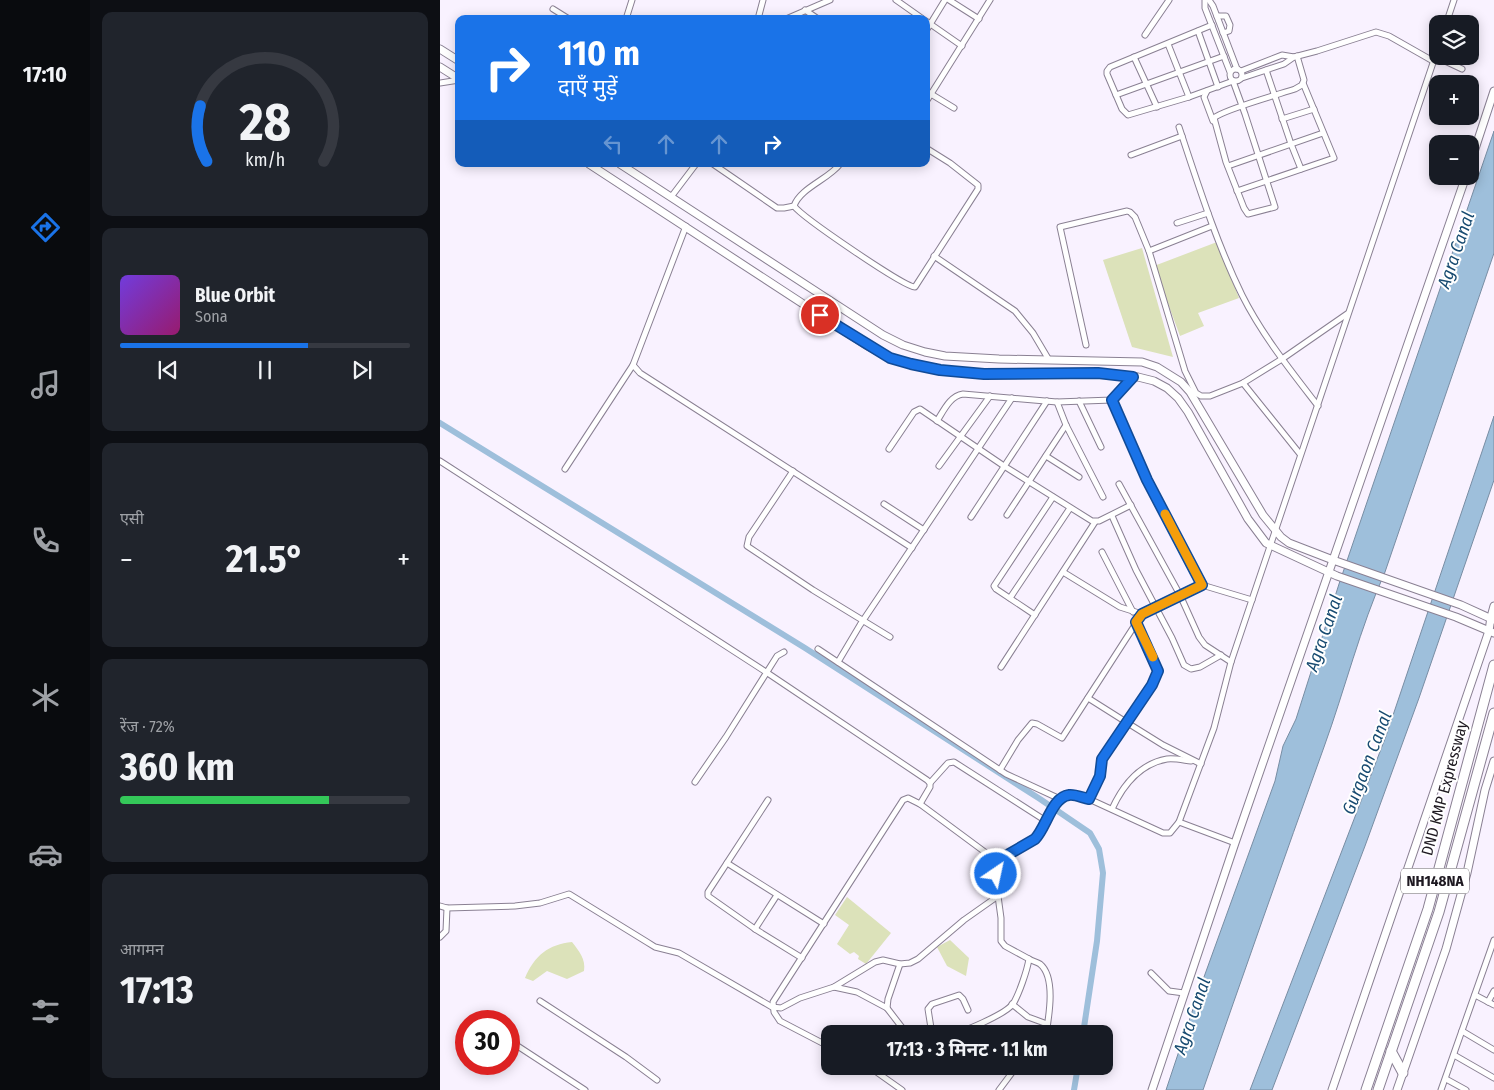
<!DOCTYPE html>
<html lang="hi">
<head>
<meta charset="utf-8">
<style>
	body { margin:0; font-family:"Fira Sans Condensed","Noto Sans Devanagari",sans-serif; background:#20242c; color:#f1f3f6; height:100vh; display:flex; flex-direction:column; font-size:19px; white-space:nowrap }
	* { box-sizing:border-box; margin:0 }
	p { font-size:16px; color:#9ea1a6 }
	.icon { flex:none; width:28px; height:28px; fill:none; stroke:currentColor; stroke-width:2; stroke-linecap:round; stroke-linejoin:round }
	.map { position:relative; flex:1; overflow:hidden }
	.details { display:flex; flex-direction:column; gap:12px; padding:12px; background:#0d0f14; width:350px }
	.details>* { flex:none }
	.hud { position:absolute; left:15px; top:15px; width:475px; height:152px; border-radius:10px; box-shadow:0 2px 12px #0003; background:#1a73e8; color:#fff; overflow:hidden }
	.tools { position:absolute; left:989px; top:15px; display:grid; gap:10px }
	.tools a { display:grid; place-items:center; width:50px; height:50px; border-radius:10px; background:#171b24; box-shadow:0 2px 12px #0003; font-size:25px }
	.speed { position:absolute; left:15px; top:1010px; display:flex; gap:10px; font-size:25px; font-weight:700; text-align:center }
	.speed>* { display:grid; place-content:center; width:65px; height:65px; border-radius:50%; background:#171b24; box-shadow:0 2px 12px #0003; line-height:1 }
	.speed .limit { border:8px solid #d22; background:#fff; color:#111 }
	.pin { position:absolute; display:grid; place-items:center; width:42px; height:42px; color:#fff; margin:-21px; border:2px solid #fff; border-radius:50%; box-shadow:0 1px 5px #0007 }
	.me { position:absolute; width:55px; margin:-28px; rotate:34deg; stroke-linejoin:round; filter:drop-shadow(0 0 4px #0008) }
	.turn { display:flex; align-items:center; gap:18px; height:105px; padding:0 20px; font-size:22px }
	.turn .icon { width:65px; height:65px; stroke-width:2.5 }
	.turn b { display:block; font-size:35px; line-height:42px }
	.lanes { display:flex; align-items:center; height:48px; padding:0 20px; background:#0003; justify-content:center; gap:25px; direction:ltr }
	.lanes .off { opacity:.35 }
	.big { font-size:38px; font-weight:700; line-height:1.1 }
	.details .tile { flex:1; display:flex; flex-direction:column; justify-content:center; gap:8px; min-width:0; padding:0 18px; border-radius:10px; background:#20242c }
	.details .dial { align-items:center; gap:0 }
	.dial svg { height:130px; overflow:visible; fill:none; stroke:#363941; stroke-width:7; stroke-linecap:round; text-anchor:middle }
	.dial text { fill:#f1f3f6; stroke:none }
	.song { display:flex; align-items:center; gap:15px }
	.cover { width:60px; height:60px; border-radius:8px; background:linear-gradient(135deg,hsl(260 70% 55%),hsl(320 70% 35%)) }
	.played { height:5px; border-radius:2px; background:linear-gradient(90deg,#1a73e8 65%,#363941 65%) }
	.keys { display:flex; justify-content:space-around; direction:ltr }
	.heat { display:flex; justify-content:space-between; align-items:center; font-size:28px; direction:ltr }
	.charge { height:8px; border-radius:4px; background:linear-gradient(90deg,#34c759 72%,#363941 0) }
	.trip { position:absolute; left:381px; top:1025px; width:292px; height:50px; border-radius:10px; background:#171b24; box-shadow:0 2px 12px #0003; font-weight:700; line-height:50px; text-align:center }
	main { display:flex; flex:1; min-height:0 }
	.dock { display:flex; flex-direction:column; width:90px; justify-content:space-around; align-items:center; background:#090b0e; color:#9ea1a6 }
	.dock .icon { width:35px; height:35px }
	.dock .on { color:#1a73e8 }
	.dock b { font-size:22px; color:#f1f3f6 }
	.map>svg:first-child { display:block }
	.green { fill:#dce2ba }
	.water { fill:#9ebfdb; stroke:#788da3 }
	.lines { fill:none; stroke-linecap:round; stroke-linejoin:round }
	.canal { stroke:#9ebfdb; stroke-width:6 }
	.street-casing { stroke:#8a8093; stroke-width:7 }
	.secondary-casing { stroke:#8a8093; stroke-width:9 }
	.highway-casing { stroke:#8a8093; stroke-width:11 }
	.street { stroke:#fff; stroke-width:5 }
	.secondary { stroke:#fff; stroke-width:7 }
	.highway { stroke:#fff; stroke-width:9 }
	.route-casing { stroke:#114b97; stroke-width:12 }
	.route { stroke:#1a73e8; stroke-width:9 }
	.slow { stroke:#f59e0b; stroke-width:9 }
	.labels { text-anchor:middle; stroke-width:4; stroke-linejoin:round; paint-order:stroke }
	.shield { fill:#fff; stroke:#625e64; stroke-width:1 }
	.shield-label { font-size:15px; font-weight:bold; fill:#1e1921 }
	.street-label { font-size:16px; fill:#1e1921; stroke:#fff }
	.water-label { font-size:18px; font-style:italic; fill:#184b71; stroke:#fff }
</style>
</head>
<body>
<main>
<nav class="dock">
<b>17:10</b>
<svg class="icon on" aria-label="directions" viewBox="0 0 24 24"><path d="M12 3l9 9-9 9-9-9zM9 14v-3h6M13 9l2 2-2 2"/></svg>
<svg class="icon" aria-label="music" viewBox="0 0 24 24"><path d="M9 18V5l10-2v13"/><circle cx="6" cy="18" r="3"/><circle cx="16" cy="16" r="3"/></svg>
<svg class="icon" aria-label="phone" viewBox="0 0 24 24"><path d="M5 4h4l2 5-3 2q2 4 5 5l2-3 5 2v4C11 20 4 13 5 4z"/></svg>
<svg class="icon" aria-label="climate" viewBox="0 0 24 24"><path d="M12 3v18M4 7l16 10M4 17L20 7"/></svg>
<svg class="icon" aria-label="car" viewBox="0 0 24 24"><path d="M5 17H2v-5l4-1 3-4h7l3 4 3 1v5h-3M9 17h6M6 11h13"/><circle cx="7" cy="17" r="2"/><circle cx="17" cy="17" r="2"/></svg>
<svg class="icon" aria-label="filters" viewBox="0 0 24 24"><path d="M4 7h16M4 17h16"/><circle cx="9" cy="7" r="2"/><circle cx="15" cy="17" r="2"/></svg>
</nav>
<section class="details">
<div class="tile dial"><svg viewBox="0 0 100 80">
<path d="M14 69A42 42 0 1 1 86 69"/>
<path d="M14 69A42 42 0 0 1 10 35" stroke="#1a73e8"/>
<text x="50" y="56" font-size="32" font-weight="700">28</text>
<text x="50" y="72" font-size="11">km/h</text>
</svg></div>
<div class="tile">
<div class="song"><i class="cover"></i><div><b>Blue Orbit</b><p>Sona</p></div></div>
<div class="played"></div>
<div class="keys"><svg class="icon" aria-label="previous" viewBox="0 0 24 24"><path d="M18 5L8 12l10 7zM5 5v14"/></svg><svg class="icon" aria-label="pause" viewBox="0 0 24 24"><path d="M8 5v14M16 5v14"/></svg><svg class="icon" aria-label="next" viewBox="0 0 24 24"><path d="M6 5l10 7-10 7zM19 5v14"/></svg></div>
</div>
<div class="tile"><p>एसी</p>
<div class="heat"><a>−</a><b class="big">21.5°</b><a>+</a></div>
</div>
<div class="tile"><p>रेंज · 72%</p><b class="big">360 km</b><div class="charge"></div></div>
<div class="tile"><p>आगमन</p><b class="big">17:13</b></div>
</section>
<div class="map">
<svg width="1054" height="1090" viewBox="0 0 1054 1090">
	<rect width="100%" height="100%" fill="#f9f2ff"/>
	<!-- green -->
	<g class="green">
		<polygon points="777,242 799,298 758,313 764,326 740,336 714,266"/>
		<polygon points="702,248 733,357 692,347 663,260"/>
		<polygon points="407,897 451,933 426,964 418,959 419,956 414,952 410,954 397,944 409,925 395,915"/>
		<polygon points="510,940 529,958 526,976 507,966 497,947"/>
		<path d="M132 942C139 951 146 959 144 971L127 979 107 971 93 981 85 978C94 956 109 944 132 942Z"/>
	</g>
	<!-- water -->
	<g class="water">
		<path d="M1054 131V253L945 572C920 628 905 689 884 747 843 861 803 975 763 1090H726L760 988 835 781 843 746 856 719 899 584Z"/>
		<polygon points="1054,416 1054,480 979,698 925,846 832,1090 810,1090 946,736"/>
	</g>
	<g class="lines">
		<!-- canal -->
		<g class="canal">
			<polyline points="0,423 365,648 600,799 650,833 659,849 663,873 657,941 643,1034"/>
			<polyline points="634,1090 638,1066"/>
		</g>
		<defs>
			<g id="street">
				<polyline points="456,0 483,19"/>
				<polyline points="509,0 539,19"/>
				<polyline points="765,0 765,8 790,72"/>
				<polyline points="769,0 773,6 797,69"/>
				<polyline points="113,9 129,19"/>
				<polyline points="365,10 378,19"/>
				<polyline points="777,16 786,16 790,25 789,31 783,33"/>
				<polyline points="186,19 192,0"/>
				<polyline points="318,19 323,0"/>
				<polyline points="346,19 390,0"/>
				<polyline points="486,21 522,46"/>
				<polyline points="1006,24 1014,0"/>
				<path d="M772 25 670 67 667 71V74L682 109 688 115 749 97 793 81 805 114 835 207 808 214 804 208 786 162 774 118C782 110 840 94 855 89L862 85 864 80 857 56"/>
				<polyline points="486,31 505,0"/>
				<polyline points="758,31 778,87"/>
				<polyline points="705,35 729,0"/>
				<polyline points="728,44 749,97"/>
				<polyline points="694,57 717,107"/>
				<circle cx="796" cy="75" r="6"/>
				<polyline points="826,70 851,144 861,169"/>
				<polyline points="801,71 842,55 854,57"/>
				<polyline points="802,78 844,64 854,57 877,51 936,32 949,36 993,61 1005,61 1022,69"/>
				<polyline points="0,83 19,80"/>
				<polyline points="486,91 514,108"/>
				<polyline points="767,91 764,97 773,121"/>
				<polyline points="676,95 784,56"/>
				<polyline points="486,102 550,0"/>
				<polyline points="842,119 874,109"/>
				<path d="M739 127C758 184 776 242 802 295 822 335 851 371 878 406"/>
				<polyline points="691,155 742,136"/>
				<polyline points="273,164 337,208 344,208 354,206"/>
				<path d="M400 164C389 179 360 188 354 206 362 217 464 287 475 287L538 189V185L510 163 486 148"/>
				<polyline points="788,166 883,133"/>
				<polyline points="797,191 894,158 863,83"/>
				<polyline points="231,197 256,164"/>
				<polyline points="737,223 768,213"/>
				<polyline points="246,226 193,365 200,373 472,548"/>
				<polyline points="709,251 772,226"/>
				<polyline points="494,256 575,311 593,333 609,360"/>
				<polyline points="646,345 620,227 687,211 690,212 695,217 709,251 745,371 756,393 761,396 770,396 803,383 842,359 907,314"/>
				<polyline points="803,383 860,454"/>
				<polyline points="672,400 707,480 762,585"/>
				<polyline points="639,401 661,447"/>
				<polyline points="617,402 626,425 663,497"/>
				<path d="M497 421C504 410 510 396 523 394L617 402 672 400 693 377"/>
				<polyline points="449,449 474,412 480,409 564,466 652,521 659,521 691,505"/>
				<polyline points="606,456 639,477"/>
				<polyline points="0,461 326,672 487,780 490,783 490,787 480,804"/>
				<polyline points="499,466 550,396"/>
				<polyline points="125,469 193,365"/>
				<polyline points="353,471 309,537 307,546 373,590 450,637"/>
				<polyline points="679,484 740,595 759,637 765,645 791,662"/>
				<polyline points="444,504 484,530"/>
				<polyline points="567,515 626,425"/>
				<polyline points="672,516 696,570 732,638 744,665 751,669 760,667 781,655"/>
				<polyline points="531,517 607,401"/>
				<polyline points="662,552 693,612"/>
				<polyline points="623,572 680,607 702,614"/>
				<polyline points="570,598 630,508"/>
				<polyline points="595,615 556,589 554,586 613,497"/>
				<polyline points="696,622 718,671 712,685 686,722 723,745 761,764"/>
				<polyline points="378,649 566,774 620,799"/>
				<polyline points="398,662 420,625 572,398"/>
				<polyline points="561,667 655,522"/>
				<polyline points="648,698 686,722 662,759 660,776 649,799"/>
				<polyline points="560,770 578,740 592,723 597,724 622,738 702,614 762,585 812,600"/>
				<polyline points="255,782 286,737 337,656 344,652"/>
				<polyline points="490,783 508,763 514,762 606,821"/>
				<polyline points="328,800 268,892 268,896 315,929 362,958"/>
				<polyline points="618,801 628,795 649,799 723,833 730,833 739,822 774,728 791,662 998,48"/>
				<path d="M672 809C683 785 699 764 727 759 734 758 743 760 751 761"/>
				<polyline points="739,822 795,843"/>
				<polyline points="287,863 384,924"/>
				<polyline points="0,906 7,908 75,906 100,903 129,894 207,942 215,947 239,953 332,1007 341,1008 360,998 394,987 435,962 443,960 460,964 470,963 478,959 524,920 558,896"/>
				<polyline points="315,929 337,895"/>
				<polyline points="0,937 6,931 7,908"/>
				<path d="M589 959C592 961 597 962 600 964 616 977 609 1016 606 1034"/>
				<polyline points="460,964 448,999 447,1008 467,1034"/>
				<polyline points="711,973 729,991 744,993"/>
				<polyline points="394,987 417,992 447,1008"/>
				<polyline points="1035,995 1054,1005"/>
				<polyline points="100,1001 186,1057 217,1080"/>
				<polyline points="1048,1002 1054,991"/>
				<polyline points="572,1004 588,1017 607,1024"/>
				<polyline points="491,1028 488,1009 492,1004 519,995 523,999 528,1010"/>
				<polyline points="1022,1031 1054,1050"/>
				<path d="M476 1034C496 1024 493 1035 510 1034 523 1033 565 1014 573 1004 579 994 587 971 589 959L565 946 561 941V918L558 896 559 883 556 874 557 861"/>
				<polyline points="73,1043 145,1090"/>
				<polyline points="390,1047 340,1021 334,1012 333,1002 463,800 468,798 480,804 557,861 595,839 599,835 611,812"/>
				<polyline points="1014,1055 1054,1078"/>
				<polyline points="428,1066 462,1090"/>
				<polyline points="1006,1079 1026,1090"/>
				<polyline points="559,1090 577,1066"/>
				<polyline points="1001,1090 1054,940"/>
			</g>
			<g id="secondary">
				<polyline points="0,49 19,61"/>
				<polyline points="0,67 19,79"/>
				<polyline points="149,164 426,345 450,358 500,370 544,374 658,373 698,377 714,381 727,388 738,398 748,412 808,519 826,543 897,576 1016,617 1054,633"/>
				<polyline points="180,164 443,335 463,345 485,352 505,356 559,359 702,362 717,367 741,382 750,392 823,515 841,537 849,543 893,560 1021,605 1054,620"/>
				<polyline points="1030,164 1054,91"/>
				<polyline points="611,812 618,801"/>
				<polyline points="712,1090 795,843 1026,176"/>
				<polyline points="892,1090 1049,631 1051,617 1054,606"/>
				<polyline points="957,1090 1006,949 1027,873 1045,790 1054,761"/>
			</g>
			<g id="highway">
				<polyline points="951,1051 963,1073"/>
				<polyline points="926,1090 988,909 1054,665"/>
				<polyline points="938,1090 999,912 1054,713"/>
			</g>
		</defs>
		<!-- street casing -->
		<use href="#street" class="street-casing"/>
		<!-- secondary casing -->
		<use href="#secondary" class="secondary-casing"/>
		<!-- highway casing -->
		<use href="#highway" class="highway-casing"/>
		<!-- street -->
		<use href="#street" class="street"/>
		<!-- secondary -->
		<use href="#secondary" class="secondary"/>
		<!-- highway -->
		<use href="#highway" class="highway"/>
	</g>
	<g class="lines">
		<defs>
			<path id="route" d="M380 315 450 358 471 364 500 370 544 374 658 373 693 377 672 400 707 480 762 585 702 614 696 622 718 671 712 685 662 759 660 776 649 799C643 798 635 794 629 795 612 797 606 828 595 839L557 861 556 874"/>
		</defs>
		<!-- route casing -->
		<use href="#route" class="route-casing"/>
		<!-- route -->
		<use href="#route" class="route"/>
		<!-- slow -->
		<polyline class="slow" points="713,657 696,622 702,614 762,585 725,514"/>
	</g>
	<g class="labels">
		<!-- shield labels -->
		<rect class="shield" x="961" y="868.5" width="68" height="25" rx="4"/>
		<g class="shield-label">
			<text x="995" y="886">NH148NA</text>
		</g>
		<!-- street labels -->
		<g class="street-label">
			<text transform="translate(1004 788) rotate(-75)" y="6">DND KMP Expressway</text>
		</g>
		<!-- water labels -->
		<g class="water-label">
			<text transform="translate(1016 250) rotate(-71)" y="6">Agra Canal</text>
			<text transform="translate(884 633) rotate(-71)" y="6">Agra Canal</text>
			<text transform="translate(927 763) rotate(-69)" y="6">Gurgaon Canal</text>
			<text transform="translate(752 1016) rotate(-71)" y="6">Agra Canal</text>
		</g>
	</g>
</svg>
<div class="tools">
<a><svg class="icon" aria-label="layers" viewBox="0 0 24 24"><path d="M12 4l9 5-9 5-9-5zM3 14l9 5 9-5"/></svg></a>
<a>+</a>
<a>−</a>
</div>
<div class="speed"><div class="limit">30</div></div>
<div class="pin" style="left:380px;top:315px;background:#d93025"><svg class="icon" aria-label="arrive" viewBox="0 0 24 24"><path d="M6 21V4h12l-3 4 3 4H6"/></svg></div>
<svg class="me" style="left:556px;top:874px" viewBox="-20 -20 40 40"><circle r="17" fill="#1a73e8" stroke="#fff" stroke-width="3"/><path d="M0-11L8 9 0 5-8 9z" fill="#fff"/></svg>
<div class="trip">17:13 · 3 मिनट · 1.1 km</div>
<div class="hud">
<div class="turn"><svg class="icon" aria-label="right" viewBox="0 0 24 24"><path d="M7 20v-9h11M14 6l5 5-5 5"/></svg><div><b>110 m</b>दाएँ मुड़ें</div></div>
<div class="lanes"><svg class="icon off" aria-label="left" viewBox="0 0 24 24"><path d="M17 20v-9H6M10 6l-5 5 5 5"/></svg><svg class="icon off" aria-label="ahead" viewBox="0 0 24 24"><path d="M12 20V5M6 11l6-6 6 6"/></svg><svg class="icon off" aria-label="ahead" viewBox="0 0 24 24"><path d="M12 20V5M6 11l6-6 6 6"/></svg><svg class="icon" aria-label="right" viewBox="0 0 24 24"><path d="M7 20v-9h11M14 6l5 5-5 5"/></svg></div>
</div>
</div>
</main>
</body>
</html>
